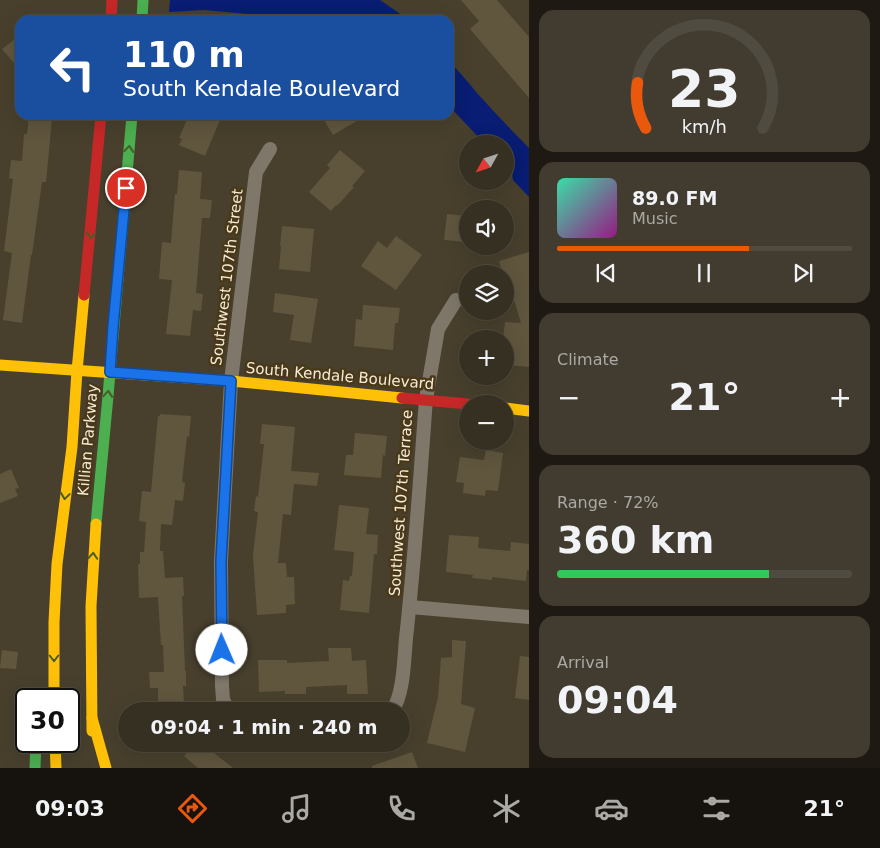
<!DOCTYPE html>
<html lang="en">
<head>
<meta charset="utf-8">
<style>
	body { margin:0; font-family:"DejaVu Sans",sans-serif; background:#413c2f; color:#f1f3f6; height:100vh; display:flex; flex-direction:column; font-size:19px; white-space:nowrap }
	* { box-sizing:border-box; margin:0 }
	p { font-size:16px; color:#aaa9a5 }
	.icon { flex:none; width:28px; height:28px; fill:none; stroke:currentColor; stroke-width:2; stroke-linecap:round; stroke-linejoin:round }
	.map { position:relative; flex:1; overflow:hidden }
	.drawer { display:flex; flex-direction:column; gap:10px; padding:10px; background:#1e1a13; width:351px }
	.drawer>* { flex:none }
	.top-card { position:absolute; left:15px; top:15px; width:439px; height:105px; border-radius:15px; box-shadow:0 5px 20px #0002,0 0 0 1px #504b40; background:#1a4fa0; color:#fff; overflow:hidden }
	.needle { width:32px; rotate:230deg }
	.controls { position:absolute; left:459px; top:135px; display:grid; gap:10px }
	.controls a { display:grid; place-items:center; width:55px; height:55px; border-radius:50%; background:#363022; box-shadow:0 5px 20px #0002,0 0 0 1px #504b40; font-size:25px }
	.speed { position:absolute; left:15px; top:688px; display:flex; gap:10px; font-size:25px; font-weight:700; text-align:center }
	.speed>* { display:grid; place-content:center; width:65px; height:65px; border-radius:50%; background:#363022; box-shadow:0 5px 20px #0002,0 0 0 1px #504b40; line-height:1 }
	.speed .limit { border:2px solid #111; border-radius:8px; background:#fff; color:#111 }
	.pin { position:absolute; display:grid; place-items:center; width:42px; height:42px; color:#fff; margin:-21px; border:2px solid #fff; border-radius:50%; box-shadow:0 1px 5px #0007 }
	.me { position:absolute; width:55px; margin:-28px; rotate:359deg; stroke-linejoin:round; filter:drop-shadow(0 0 4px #0008) }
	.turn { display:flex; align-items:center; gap:18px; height:105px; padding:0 25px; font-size:22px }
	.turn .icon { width:65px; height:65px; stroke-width:2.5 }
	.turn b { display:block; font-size:35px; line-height:42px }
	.big { font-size:38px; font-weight:800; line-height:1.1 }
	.drawer .card { flex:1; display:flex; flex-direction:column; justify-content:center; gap:8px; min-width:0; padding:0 18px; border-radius:15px; background:#413c2f }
	.drawer .dial { align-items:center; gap:0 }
	.dial svg { height:130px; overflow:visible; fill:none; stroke:#504b40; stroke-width:7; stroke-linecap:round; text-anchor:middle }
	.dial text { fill:#f1f3f6; stroke:none }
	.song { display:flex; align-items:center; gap:15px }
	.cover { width:60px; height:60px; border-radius:8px; background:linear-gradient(135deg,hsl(160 70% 55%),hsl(310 70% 35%)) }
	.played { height:5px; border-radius:2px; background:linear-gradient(90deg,#ea580c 65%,#504b40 65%) }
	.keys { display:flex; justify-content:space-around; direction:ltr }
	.heat { display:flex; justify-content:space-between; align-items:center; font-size:28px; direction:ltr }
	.charge { height:8px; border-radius:4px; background:linear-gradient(90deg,#34c759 72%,#504b40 0) }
	.trip { position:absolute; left:118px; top:702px; width:292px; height:50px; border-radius:25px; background:#363022; box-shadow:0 5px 20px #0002,0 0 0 1px #504b40; font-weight:800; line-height:50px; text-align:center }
	.tab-bar { display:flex; height:80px; justify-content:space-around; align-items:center; background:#16130e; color:#aaa9a5 }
	.tab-bar .icon { width:35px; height:35px }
	.tab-bar .active { color:#ea580c }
	.tab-bar b { font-size:22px; color:#f1f3f6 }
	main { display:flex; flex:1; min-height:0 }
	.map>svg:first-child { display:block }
	.water { fill:#081d73 }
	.building { fill:#60563e }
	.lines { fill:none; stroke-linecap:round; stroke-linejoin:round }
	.street { stroke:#7e776a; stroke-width:14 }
	.fast { stroke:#4caf50; stroke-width:11 }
	.slow { stroke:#ffc107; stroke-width:11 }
	.jam { stroke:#c62828; stroke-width:11 }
	.oneway { stroke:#4a5c29 }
	.route-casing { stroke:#114b97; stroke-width:12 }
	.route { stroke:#1a73e8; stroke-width:9 }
	.labels { text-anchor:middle; stroke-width:5; stroke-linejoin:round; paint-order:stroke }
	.street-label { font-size:15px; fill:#f5ebd9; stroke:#493918 }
</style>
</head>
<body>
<main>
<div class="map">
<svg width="529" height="768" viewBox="0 0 529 768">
	<rect width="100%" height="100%" fill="#48402d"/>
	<!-- water -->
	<g class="water">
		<polygon points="170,0 380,0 409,20 312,20 204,10 169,12"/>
		<path d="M449 61C459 71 468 82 477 93 494 112 511 130 529 148V197L513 180 512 174 505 166V144H485L449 106Z"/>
	</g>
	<!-- building -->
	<g class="building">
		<polygon points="461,0 497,0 529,37 529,98 470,29 479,21"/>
		<polygon points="20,35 20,70 2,49"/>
		<polygon points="189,115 222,115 205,156 179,145 182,139 179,138"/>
		<polygon points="321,115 367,115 333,135"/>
		<polygon points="29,117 52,119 46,182 42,182 32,255 31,255 22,323 3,320 12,253 4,251 13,179 9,178 11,160 22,161 24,134 27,134"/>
		<polygon points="340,150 365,171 352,186 354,187 337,206 336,205 331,211 309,192 330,168 327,165"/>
		<polygon points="179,170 202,172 200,199 212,200 210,218 202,218 196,293 203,294 201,311 193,310 190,336 166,334 172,280 159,279 162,242 171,243 175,194 177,194"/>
		<polygon points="447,214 468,216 468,239 466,238 466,242 444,240"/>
		<polygon points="282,226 314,229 310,272 279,269 281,246 280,246"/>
		<polygon points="396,236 422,255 396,290 361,266 378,241 387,248"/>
		<polygon points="529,252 529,367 509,365 511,342 505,342 505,339 503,339 505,322 521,323 508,280 505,281 505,274 503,274 499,261"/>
		<polygon points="275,293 318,299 311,343 290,340 294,315 273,312"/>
		<polygon points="363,305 400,308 398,323 395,323 393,350 354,346 356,319 362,320"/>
		<polygon points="160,414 191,416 189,437 187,436 182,482 185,483 183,501 175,500 172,525 161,524 160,551 163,551 165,578 183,577 184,596 182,596 185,671 186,671 186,686 183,686 184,703 182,703 182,711 161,711 161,707 158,707 158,688 150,688 149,672 164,672 163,645 161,645 158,597 139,598 138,564 140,564 140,552 144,552 146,522 139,521 142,491 151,492 158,416 160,416"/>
		<polygon points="262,424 295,427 291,471 319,473 317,486 294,484 291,515 283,514 278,563 286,563 287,577 294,577 295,604 286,605 286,613 257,615 253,555 258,512 254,511 256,496 258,497 264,444 260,444"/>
		<polygon points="355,433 387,436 385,456 383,455 381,478 344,475 346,455 353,455"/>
		<polygon points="486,450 503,453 498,491 486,490 485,496 463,493 464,483 456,482 460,457 484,460"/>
		<polygon points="11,469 19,488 15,489 18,496 0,503 0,474"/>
		<polygon points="339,505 369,508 366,534 378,535 377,554 374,554 369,613 340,610 343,580 349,581 350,576 352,576 354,552 334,550"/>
		<polygon points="449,535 479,537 478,548 510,551 511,542 529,544 529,570 527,570 526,581 492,577 492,580 472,578 473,575 446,572"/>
		<polygon points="452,640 466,641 461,704 475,708 465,752 427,743 438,697 441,658 452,657"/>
		<polygon points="328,648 351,648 352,661 366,660 368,694 347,694 347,685 306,687 306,694 285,694 285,691 259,692 258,660 287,660 287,663 329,661"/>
		<polygon points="2,650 18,652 16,669 0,668"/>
		<polygon points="520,656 529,657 529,700 515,698"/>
		<polygon points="194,744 221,744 214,753 233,768 198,768 184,756"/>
		<polygon points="412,752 418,768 372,768 372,766"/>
	</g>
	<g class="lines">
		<!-- street -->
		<g class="street">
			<polyline points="410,607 529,617"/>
			<polyline points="228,711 223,699 222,686 221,561 231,381 256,172 270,149"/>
			<path d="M392 711C404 694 404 659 406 638 415 558 420 479 426 399L438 329 456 300"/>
		</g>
		<!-- fast -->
		<g class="fast">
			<polyline points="142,20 143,0"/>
			<polyline points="96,524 108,396 132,115"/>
			<polyline points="35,768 36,741"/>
		</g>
		<!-- slow -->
		<g class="slow">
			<polyline points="0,365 231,381 402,398"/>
			<polyline points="505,408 529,411"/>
			<polyline points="54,699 54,622 57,564 72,447 77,371 84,295"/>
			<polyline points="92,718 106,768"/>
			<polyline points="92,731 91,606 96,524"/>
			<polyline points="55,741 56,768"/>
		</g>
		<!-- jam -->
		<g class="jam">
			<polyline points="111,20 112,0"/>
			<polyline points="84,295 101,115"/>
			<polyline points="402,398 468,404"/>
		</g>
	</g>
	<!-- one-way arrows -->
	<defs><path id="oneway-chevron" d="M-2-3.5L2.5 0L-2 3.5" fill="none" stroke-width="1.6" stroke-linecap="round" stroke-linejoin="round" transform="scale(1.25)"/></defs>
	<g class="oneway">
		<use href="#oneway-chevron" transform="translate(129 149) rotate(-85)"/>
		<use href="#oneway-chevron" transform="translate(91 235) rotate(95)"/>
		<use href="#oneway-chevron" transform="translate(108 394) rotate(-85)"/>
		<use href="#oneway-chevron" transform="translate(65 496) rotate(98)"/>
		<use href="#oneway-chevron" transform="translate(93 556) rotate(-86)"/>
		<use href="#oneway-chevron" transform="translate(54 658) rotate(90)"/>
	</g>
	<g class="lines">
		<defs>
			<polyline id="route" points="126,188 113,327 110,372 231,381 221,561 222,650"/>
		</defs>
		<!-- route casing -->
		<use href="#route" class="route-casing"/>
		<!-- route -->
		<use href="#route" class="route"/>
	</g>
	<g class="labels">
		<!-- street labels -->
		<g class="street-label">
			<text transform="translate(227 277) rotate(-83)" y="5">Southwest 107th Street</text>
			<text transform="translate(340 376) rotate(5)" y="5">South Kendale Boulevard</text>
			<text transform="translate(88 440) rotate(-85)" y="5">Killian Parkway</text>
			<text transform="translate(401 503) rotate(-86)" y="5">Southwest 107th Terrace</text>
		</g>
	</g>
</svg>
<div class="controls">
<a><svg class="needle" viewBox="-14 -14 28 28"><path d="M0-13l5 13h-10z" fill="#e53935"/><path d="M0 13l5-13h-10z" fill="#aaa9a5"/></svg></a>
<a><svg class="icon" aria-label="sound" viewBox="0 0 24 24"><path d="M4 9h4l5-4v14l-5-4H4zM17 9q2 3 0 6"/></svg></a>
<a><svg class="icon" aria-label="layers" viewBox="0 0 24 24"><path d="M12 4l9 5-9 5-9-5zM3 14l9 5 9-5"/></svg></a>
<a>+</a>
<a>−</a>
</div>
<div class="speed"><div class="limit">30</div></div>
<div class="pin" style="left:126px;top:188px;background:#d93025"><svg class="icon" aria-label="arrive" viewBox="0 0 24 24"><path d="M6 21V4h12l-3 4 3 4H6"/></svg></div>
<svg class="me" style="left:222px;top:650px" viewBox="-20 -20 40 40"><circle r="19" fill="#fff"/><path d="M0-13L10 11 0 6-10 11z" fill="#1a73e8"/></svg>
<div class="trip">09:04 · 1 min · 240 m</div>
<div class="top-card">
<div class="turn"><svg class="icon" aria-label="left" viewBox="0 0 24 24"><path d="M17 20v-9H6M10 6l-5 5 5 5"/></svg><div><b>110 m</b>South Kendale Boulevard</div></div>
</div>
</div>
<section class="drawer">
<div class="card dial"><svg viewBox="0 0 100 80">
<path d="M14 69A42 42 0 1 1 86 69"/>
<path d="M14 69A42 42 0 0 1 9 41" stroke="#ea580c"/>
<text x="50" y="56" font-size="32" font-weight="700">23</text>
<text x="50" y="72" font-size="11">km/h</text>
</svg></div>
<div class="card">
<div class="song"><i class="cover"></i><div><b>89.0 FM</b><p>Music</p></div></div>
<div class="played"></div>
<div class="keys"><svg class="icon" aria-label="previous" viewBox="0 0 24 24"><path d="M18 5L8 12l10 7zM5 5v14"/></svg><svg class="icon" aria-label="pause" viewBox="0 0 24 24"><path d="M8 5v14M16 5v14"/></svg><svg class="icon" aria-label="next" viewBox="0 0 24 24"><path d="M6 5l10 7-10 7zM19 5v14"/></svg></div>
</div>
<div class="card"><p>Climate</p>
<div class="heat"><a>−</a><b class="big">21°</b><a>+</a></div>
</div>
<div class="card"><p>Range · 72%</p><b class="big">360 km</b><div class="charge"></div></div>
<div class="card"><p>Arrival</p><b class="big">09:04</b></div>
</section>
</main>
<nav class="tab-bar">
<b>09:03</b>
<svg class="icon active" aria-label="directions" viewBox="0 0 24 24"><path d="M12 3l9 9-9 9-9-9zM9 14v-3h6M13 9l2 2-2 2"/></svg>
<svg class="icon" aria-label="music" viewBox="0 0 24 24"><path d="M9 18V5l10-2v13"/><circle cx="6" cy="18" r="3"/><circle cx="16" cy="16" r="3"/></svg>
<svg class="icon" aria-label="phone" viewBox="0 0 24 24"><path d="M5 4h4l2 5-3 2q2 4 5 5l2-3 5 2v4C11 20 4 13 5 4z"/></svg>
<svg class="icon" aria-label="climate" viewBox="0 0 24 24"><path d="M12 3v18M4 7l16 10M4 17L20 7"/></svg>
<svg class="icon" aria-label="car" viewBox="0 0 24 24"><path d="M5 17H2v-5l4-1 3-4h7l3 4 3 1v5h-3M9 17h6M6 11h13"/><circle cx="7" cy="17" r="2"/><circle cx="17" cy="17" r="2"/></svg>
<svg class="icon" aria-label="filters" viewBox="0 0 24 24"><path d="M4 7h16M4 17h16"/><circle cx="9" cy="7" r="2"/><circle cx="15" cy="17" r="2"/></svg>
<b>21°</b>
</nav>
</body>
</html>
